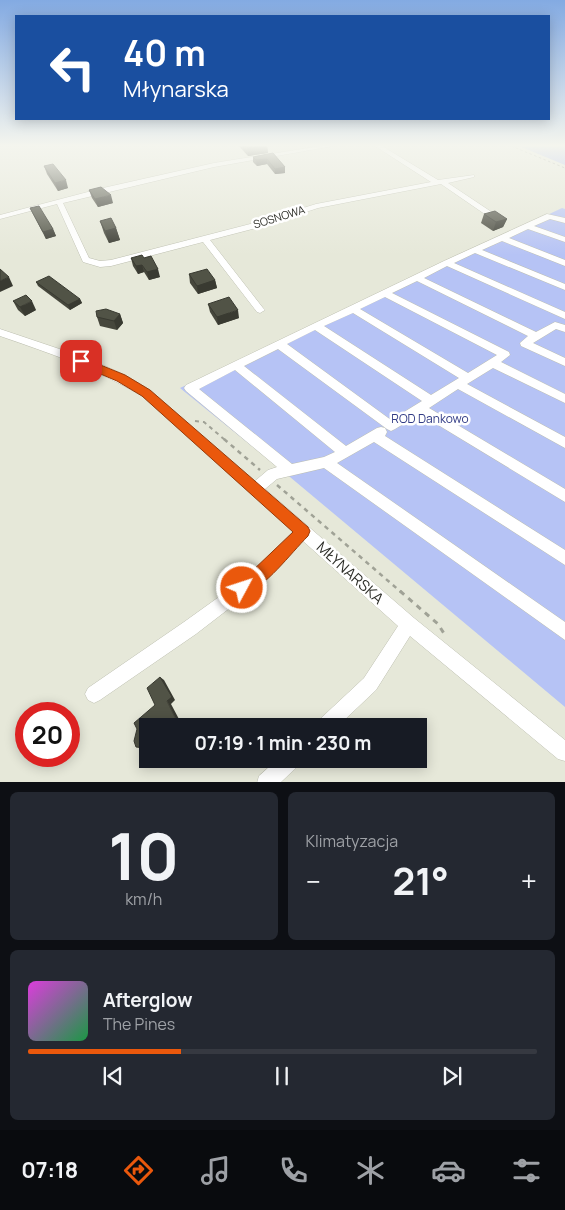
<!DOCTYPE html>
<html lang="pl">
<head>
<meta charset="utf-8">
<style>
	body { margin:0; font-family:Manrope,sans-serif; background:#242831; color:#f1f3f6; height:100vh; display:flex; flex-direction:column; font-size:19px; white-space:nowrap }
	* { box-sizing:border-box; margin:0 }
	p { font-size:16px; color:#9ea1a6 }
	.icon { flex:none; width:28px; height:28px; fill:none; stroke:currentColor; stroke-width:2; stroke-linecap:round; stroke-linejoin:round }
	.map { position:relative; height:782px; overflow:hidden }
	.panel { display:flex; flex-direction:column; gap:10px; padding:10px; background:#0d0f14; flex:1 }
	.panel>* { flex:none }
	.hud { position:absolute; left:15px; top:15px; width:535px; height:105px; border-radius:0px; box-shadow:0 2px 12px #0003; background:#1a4fa0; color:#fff; overflow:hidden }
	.speed { position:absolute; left:15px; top:702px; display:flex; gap:10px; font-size:25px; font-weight:700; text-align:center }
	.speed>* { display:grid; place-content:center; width:65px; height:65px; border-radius:50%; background:#171b24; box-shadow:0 2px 12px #0003; line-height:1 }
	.speed .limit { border:8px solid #d22; background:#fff; color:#111 }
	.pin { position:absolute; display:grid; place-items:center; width:42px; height:42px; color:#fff; margin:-21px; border-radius:10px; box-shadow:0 2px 8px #0006 }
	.me { position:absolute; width:55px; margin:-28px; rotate:50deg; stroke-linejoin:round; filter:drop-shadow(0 0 4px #0008) }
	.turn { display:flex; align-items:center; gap:18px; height:105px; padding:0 25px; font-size:22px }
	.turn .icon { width:65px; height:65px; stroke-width:2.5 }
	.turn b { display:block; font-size:35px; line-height:42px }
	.big { font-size:38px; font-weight:700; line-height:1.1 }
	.panel .widget { flex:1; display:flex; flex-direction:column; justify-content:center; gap:8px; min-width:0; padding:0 18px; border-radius:8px; background:#242831 }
	.panel .dial { align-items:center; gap:0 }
	.dial b { font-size:65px; line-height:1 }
	.song { display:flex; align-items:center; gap:15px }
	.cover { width:60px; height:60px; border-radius:8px; background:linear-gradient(135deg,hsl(300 70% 55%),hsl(140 70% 35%)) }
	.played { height:5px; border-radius:2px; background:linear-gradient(90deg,#ea580c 30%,#363941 30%) }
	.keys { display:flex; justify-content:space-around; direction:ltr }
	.heat { display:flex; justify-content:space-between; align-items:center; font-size:28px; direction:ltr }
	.panel .tiles { flex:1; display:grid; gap:10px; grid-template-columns:1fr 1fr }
	.widget:last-child { grid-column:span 2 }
	.trip { position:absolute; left:139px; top:718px; width:288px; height:50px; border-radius:0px; background:#171b24; box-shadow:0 2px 12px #0003; font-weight:700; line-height:50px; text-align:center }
	.menu { display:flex; height:80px; justify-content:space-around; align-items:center; background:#090b0e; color:#9ea1a6 }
	.menu .icon { width:35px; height:35px }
	.menu .current { color:#ea580c }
	.menu b { font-size:22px; color:#f1f3f6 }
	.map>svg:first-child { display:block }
	.green { fill:#b6c3f5 }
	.forest { fill:#a2b2f2 }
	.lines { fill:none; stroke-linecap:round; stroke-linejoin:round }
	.minor-casing { stroke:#bdbfb0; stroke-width:1 }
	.path-far3 { stroke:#a0a296; stroke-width:1; stroke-dasharray:2.5 2.5; stroke-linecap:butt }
	.path-far2 { stroke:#a0a296; stroke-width:2; stroke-dasharray:4 4; stroke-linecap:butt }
	.path-far1 { stroke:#a0a296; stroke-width:2.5; stroke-dasharray:4.5 4.5; stroke-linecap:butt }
	.path { stroke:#a0a296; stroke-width:3; stroke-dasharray:5.5 5.5; stroke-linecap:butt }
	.minor { fill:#fff; fill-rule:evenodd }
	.wall { fill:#46473c }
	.shaded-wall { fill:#393a31 }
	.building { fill:#515346; stroke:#393a31 }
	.route { fill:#ea580c; stroke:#983908 }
	.labels { text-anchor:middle; stroke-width:5; stroke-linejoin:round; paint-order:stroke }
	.far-street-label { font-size:11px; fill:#2e2f29; stroke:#fff }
	.park-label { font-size:12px; fill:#313b85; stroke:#fff }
	.near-street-label { font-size:15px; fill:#2e2f29; stroke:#fff }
</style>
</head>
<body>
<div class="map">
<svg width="565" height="783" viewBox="0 0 565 783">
	<rect width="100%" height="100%" fill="#e6e8d9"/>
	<!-- green -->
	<polygon class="green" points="562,208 565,209 565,707 284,472 180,388"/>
	<!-- forest -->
	<polygon class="forest" points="519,146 565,146 565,165"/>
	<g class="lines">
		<defs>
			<g id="minor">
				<polygon points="321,146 333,146 214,167 63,203 89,258 100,261 111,260 258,222 316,204 431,182 375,146 382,146 438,180 474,175 474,177 448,183 496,215 489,217 441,184 318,208 264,226 210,240 263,308 265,310 260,313 257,312 203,242 111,266 100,267 83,262 57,204 0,219 0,215 103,188 214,163"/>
				<path d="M547 214 565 218V223L550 219 534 226 565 237V242L528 229 509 238 565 260V266L502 241 482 250 565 284V290L475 253 454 263 565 312V319L447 266 424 278 536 332 555 322 565 325V332L556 329 533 343 565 358V366L521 346 520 343 528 336 417 281 392 293 509 352 510 355 501 362 565 394V403L493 368 467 384 565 437V448L458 389 429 408 565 489V502L420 414 395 429 391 431 387 429 278 349 244 366 346 446 377 428 381 427 385 428 387 432 385 436 565 550V565L374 442 337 463 565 622V640L324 468 277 479 265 489 414 618 565 740V761L558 759 410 636 376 690 338 726H316L319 720 364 678 398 626 303 541 261 584 196 634 100 700 94 703 88 700 85 694 88 688 184 622 251 574 293 531 142 396C97 369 49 353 0 336V329L89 359 125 375 150 390 255 481 268 470 277 467 186 391 184 388 186 385 444 261ZM385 297 497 355 468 373 360 309ZM353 313 459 378 431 395 324 326ZM315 330 422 401 391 420 287 344ZM235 370 335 452 324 457 292 464 199 389Z"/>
				<polygon points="278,759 300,759 298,766 280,783 257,783 259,776"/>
			</g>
		</defs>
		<!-- minor casing -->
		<use href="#minor" class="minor-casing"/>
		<!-- path-far3 -->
		<polyline class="path-far3" points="511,146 565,168"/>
		<!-- path-far2 -->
		<polyline class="path-far2" points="195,421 204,422 225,440"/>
		<!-- path-far1 -->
		<g class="path-far1">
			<polyline points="224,439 260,470"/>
			<polyline points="277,485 401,592"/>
		</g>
		<!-- path -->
		<polyline class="path" points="400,591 438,624 445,635"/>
		<!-- minor -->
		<use href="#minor" class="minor"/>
	</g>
	<!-- wall -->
	<g class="wall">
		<polygon points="239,146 267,146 268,153 248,156"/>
		<polygon points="273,153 285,167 285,173 275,174 267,164 257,166 253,162 253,157"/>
		<polygon points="44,166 68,188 58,191 47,174"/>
		<polygon points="89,190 113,203 98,207 92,198"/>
		<polygon points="30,208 53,229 56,236 46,239"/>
		<polygon points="484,214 507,219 503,227 493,231 481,223"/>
		<polygon points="100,221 116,228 120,240 109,243 104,233"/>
		<polygon points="131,258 144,258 160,277 149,280 144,272 138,274 133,266"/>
		<polygon points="189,274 215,280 217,288 198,294 190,283"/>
		<polygon points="36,282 80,299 82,303 70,310 38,286"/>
		<polygon points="13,301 36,310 25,316 18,310"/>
		<polygon points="208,304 239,318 218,325 210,312"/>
		<polygon points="120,314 123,323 117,330 100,326 97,317"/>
	</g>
	<!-- shaded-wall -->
	<g class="shaded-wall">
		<polygon points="264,146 267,146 268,153 248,156 248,148"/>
		<polygon points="267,159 267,164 257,166 256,160"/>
		<polygon points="285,167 285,173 275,174 275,169"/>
		<polygon points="66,180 68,188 58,191 55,183"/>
		<polygon points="111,195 113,203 98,207 95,199"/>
		<polygon points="507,219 503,227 493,231 496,222"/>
		<polygon points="116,228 120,240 109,243 105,231"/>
		<polygon points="53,229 56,236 46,239 43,232"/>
		<polygon points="142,265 144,272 138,274 136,266"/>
		<polygon points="158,269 160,277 149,280 147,272"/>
		<polygon points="9,277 13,286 0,292 0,281"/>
		<polygon points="215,280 217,288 198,294 197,286"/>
		<polygon points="80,299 82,303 70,310 68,305"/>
		<polygon points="32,301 36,310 25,316 20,307"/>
		<polygon points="238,310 239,318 218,325 217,317"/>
		<polygon points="120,314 123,323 117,330 114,321"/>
		<polygon points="160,677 164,680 175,700 171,704 180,721 176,719 167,701"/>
		<polygon points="185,720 188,722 191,726 188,726"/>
	</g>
	<!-- building -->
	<g class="building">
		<polygon points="245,146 264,146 248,148"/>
		<polygon points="273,153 285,167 275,169 267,159 256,160 253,157"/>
		<polygon points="53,164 66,180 55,183 44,166"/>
		<polygon points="101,187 111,195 95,199 89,190"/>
		<polygon points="39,206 53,229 43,232 30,208"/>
		<polygon points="495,211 507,219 496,222 484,214"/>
		<polygon points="111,218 116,228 105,231 100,221"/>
		<polygon points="142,255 144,258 151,256 158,269 147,272 142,265 136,266 131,258"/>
		<polygon points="0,269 9,277 0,281"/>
		<polygon points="207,269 215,280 197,286 189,274"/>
		<polygon points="49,276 80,299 68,305 36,282"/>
		<polygon points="26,295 32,301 20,307 13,301"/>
		<polygon points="229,297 238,310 217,317 208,304"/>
		<polygon points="106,309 120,314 114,321 97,317 96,311"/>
		<polygon points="160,677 172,697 167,701 176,719 185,720 188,726 148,726 148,752 145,748 136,747 134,741 137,729 134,723 155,705 147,688"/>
	</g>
	<!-- sky -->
	<linearGradient id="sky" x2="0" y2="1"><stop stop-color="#83aae2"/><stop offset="0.57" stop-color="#f4f5ee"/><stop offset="1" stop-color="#f4f5ee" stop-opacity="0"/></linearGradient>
	<rect width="565" height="255" fill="url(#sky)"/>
	<!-- route -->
	<path class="route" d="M81 357 125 375 150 390 308 527 310 531 308 536C290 554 266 587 242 596L237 594 235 588 237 583 250 573 293 532 142 396 117 381 77 364 76 361 77 358Z"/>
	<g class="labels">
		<!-- far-street labels -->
		<g class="far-street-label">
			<text transform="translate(279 217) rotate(-17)" y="4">SOSNOWA</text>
		</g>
		<!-- park labels -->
		<g class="park-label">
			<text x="430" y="423">ROD Dankowo</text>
		</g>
		<!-- near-street labels -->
		<g class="near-street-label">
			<text transform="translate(350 573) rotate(42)" y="5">MŁYNARSKA</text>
		</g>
	</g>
</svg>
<div class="speed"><div class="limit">20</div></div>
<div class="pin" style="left:81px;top:361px;background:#d93025"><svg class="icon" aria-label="arrive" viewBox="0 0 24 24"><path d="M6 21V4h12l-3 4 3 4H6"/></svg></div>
<svg class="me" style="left:242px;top:588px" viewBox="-20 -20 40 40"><circle r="17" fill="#ea580c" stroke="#fff" stroke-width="3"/><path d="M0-11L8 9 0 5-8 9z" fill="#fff"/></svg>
<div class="trip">07:19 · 1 min · 230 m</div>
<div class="hud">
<div class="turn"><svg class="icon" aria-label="left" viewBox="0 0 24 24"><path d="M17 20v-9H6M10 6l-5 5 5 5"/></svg><div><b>40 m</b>Młynarska</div></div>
</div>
</div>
<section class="panel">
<div class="tiles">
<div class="widget dial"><b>10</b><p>km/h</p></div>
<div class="widget"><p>Klimatyzacja</p>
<div class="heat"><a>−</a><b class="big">21°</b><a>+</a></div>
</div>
<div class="widget">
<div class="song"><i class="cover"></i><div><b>Afterglow</b><p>The Pines</p></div></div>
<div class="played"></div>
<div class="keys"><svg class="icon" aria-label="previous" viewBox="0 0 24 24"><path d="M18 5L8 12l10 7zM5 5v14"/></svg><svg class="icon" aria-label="pause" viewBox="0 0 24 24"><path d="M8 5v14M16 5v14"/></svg><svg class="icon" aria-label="next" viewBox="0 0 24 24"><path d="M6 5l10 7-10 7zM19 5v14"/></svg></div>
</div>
</div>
</section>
<nav class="menu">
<b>07:18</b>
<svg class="icon current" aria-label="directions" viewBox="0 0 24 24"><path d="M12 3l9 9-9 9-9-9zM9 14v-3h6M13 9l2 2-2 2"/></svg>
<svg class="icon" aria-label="music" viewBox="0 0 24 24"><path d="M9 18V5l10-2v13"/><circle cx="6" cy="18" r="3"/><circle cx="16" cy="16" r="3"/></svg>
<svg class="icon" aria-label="phone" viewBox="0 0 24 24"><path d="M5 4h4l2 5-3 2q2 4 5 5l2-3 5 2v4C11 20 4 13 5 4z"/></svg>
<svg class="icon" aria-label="climate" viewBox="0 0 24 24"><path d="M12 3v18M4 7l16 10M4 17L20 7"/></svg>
<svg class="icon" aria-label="car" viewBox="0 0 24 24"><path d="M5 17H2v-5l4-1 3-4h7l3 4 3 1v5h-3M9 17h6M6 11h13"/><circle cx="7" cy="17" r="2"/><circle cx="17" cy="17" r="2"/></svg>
<svg class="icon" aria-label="filters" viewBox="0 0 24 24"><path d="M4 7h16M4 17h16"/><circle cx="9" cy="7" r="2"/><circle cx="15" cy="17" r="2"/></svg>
</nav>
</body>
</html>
